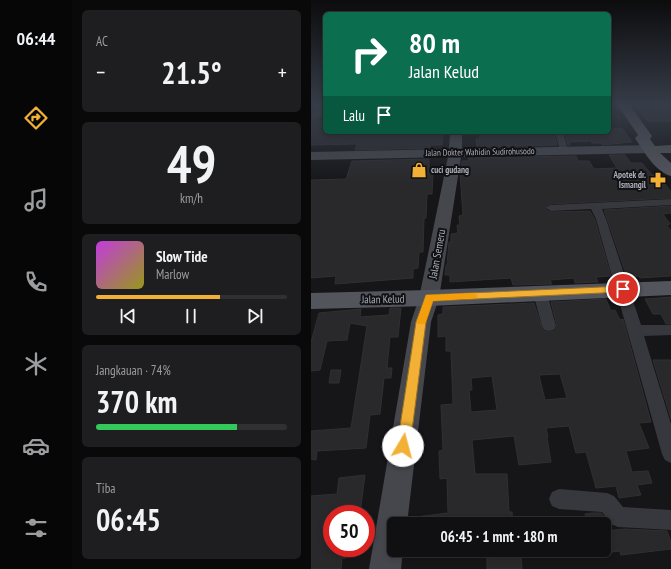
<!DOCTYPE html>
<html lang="id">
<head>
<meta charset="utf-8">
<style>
	body { margin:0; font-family:"PT Sans Narrow",sans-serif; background:#1e1e20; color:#f1f3f6; height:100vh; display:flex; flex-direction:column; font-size:15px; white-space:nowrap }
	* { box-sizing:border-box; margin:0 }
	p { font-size:13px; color:#9c9d9f }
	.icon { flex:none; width:22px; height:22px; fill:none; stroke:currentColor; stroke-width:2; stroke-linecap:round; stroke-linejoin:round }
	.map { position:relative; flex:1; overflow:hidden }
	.sheet { display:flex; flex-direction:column; gap:10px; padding:10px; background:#09090a; width:239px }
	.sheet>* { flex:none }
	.top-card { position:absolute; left:12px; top:12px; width:288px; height:122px; border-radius:6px; box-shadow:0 2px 6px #0003,0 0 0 1px #303032; background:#0b6e4f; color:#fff; overflow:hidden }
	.speed { position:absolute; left:12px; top:505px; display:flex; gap:8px; font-size:20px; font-weight:700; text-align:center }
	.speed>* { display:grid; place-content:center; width:52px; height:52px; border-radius:50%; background:#101012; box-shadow:0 2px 6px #0003,0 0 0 1px #303032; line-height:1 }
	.speed .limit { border:6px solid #d22; background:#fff; color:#111 }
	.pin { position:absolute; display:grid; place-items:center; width:34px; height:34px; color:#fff; margin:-17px; border:2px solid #fff; border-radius:50%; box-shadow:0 1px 4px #0007 }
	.me { position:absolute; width:44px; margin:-22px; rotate:8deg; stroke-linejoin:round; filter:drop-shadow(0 0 3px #0008) }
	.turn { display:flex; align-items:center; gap:14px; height:84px; padding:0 20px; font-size:18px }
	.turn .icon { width:52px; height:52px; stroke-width:2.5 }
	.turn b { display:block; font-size:28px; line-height:34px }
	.then { display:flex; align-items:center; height:38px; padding:0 20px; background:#0003; gap:8px; font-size:15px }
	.big { font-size:30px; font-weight:700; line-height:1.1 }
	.sheet .card { flex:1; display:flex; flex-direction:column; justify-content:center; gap:6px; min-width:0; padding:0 14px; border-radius:6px; background:#1e1e20 }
	.sheet .dial { align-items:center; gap:0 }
	.dial b { font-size:52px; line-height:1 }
	.song { display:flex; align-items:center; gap:12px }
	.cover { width:48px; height:48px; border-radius:6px; background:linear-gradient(135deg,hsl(290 70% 55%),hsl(60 70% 35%)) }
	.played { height:4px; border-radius:2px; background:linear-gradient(90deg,#f2b134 65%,#303032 65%) }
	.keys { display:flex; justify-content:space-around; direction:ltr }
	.heat { display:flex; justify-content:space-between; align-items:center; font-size:22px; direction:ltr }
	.charge { height:6px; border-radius:3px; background:linear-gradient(90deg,#34c759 74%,#303032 0) }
	.trip { position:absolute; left:76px; top:517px; width:224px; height:40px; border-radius:6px; background:#101012; box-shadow:0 2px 6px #0003,0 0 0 1px #303032; font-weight:700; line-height:40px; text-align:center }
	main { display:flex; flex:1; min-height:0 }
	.tabs { display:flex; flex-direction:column; width:72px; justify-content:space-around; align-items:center; background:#060607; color:#9c9d9f }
	.tabs .icon { width:28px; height:28px }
	.tabs .active { color:#f2b134 }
	.tabs b { font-size:18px; color:#f1f3f6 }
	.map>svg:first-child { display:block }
	.building { fill:#29292c; stroke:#303034; fill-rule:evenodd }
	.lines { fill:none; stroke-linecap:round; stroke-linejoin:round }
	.street { fill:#37383d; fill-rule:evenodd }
	.secondary { fill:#45474d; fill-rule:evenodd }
	.primary { fill:#53555c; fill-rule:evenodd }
	.route { fill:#f2b134; stroke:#9d7322 }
	.slow { fill:#f59e0b }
	.labels { text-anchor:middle; stroke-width:4; stroke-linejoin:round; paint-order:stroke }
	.far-street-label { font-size:9px; fill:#a8adb8; stroke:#111113 }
	.far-poi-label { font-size:9px; font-weight:bold; fill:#a8adb8; stroke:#111113; text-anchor:start }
	.street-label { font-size:11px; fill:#a8adb8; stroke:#111113 }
</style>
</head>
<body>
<main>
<nav class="tabs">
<b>06:44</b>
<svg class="icon active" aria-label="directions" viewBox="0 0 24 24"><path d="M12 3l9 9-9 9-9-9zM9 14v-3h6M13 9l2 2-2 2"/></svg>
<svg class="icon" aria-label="music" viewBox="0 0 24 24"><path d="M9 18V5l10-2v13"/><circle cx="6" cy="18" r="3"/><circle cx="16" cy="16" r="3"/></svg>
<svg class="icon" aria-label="phone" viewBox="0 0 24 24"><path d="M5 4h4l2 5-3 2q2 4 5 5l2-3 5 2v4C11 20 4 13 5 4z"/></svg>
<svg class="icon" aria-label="climate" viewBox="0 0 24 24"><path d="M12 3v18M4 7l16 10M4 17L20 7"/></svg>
<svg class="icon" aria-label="car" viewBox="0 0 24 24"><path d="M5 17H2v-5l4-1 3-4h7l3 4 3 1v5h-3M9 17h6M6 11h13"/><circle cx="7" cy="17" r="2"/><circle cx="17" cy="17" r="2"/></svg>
<svg class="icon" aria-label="filters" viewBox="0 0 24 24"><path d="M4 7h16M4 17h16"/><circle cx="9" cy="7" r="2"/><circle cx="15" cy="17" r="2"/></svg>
</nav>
<section class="sheet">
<div class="card"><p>AC</p>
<div class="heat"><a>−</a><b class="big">21.5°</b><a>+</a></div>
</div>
<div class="card dial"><b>49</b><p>km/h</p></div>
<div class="card">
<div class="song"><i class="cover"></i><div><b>Slow Tide</b><p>Marlow</p></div></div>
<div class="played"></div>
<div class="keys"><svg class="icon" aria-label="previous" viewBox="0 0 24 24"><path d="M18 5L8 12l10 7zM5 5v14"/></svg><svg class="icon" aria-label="pause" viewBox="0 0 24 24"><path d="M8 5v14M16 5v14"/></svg><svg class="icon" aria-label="next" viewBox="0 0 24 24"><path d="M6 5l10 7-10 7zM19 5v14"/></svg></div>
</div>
<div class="card"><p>Jangkauan · 74%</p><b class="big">370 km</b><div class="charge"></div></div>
<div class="card"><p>Tiba</p><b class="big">06:45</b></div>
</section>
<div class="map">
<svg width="360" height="569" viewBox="0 0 360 569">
	<rect width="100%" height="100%" fill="#161618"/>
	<!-- building -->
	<g class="building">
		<polygon points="344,104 360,104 360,121 338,122 322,105"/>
		<polygon points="14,119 14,132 132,132 131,145 119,145 119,148 44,150 46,144 0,145 0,120"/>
		<polygon points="311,128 321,142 291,145 290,143 281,143 280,141 258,142 259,145 257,145 254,132 298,132 298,129"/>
		<polygon points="188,132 222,132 223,135 243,134 246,145 166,147 165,139 169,139 168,133"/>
		<polygon points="298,155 314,155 320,163 331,163 341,175 348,175 360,192 360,198 240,204 234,209 240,212 279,211 284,220 300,276 285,277 287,282 264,283 263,278 239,280 241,284 202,285 200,278 139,282 139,275 134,275 135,265 136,265 138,242 140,242 140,234 147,233 146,225 149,225 148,216 152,215 149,173 151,161 158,161 157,158 265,156 267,161 278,161 283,169 306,168"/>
		<polygon points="118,159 118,174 122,173 121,194 116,194 115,218 113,218 112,252 108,252 107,268 102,269 102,278 24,284 25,276 0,278 0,180 35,179 41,161"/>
		<polygon points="360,206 360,213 352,214 359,224 356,225 360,231 360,276 329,278 328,276 316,277 293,210"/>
		<polygon points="360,297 360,324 355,324 350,314 342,314 334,299"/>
		<path d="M295 299 300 311 304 310 309 320 312 319 340 422 328 423 338 448 315 451 321 472 337 471 341 483 326 485 330 495 308 498 305 486 285 488 275 452 265 453 258 426 235 428 237 437 236 438 240 462 208 465 203 436 161 440 164 474H196L198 512H201L202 524H105V517L137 513 136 478 129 479 128 451 132 450 130 405 142 404 140 351H135V336L127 337V315L132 314V307L223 303 232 331 238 332 244 331 246 326 240 302ZM249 374 256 398 234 400 228 375ZM181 376 186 410 160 412 158 390H161L160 378Z"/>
		<polygon points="79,308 90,308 87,337 79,337 76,368 81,368 80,378 73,378 69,414 59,415 55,448 6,451 5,460 0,459 0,431 40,428 56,326 39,323 36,340 16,341 9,370 0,371 0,342 8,313 50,309 49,317 78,315"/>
		<polygon points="342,360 360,360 360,419"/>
		<polygon points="20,370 30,370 28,383 18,383"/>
		<polygon points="54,475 49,514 21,514 21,548 37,548 35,558 31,558 30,569 0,569 0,496 26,494 28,478"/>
		<polygon points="282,513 290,513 298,524 276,524 274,514"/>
		<polygon points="314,529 356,531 360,542 360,549 310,555 309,551 293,553 293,531"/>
		<polygon points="210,557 211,569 176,569 176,558"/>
	</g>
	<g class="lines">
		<!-- street -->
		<g class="street">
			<polygon points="4,104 10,104 12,106 10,113 14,113 14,117 0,119"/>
			<polygon points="244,132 252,132 257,150 256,152 253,153 249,150"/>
			<polygon points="360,199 360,205 291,209 295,219 330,325 360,325 360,335 333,336 360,424 360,463 354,460 351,454 285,219 280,209 240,211 235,208 240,205"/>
			<polygon points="229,288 234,290 236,293 245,326 243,330 238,331 233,330 231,326 222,293 224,290"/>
			<polygon points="248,489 296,493 303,496 312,507 360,510 360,530 307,527 300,524 291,512 248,509 241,506 238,499 241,492"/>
		</g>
		<!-- secondary -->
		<polygon class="secondary" points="139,132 151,132 151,149 339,145 344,146 345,149 344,152 339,153 150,157 128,298 120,322 96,524 83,524 83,550 92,550 90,569 58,569 100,322 108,298 137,157 0,160 0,152 138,149"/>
		<!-- primary -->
		<g class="primary">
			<path d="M306 104H318L341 136 339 139 344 146 360 145V153H349L360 163V176C343 171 333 151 324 138L327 135Z"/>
			<polygon points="360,281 360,295 118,306 0,309 0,293 118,290"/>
		</g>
	</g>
	<!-- sky -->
	<linearGradient id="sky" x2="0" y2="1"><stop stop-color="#0c0c0d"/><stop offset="0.57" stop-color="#363c48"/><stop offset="1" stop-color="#363c48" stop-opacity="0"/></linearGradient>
	<rect width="360" height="183" fill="url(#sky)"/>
	<!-- route -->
	<polygon class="route" points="312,286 317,289 312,292 122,301 115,322 99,446 97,450 92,452 88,450 86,446 105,322 115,295"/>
	<!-- slow -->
	<polygon class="slow" points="162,293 167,296 165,298 122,301 114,324 107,324 106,322 115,295"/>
	<!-- icons -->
	<defs>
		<symbol id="shop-bare" viewBox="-9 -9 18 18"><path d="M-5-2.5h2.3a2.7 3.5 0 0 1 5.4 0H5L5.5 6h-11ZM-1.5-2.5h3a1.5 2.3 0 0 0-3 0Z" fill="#f2b134" stroke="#111113" stroke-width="2.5" paint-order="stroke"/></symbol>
		<symbol id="pharmacy-bare" viewBox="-9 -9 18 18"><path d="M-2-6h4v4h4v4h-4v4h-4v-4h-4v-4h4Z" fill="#f2b134" stroke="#111113" stroke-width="2.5" paint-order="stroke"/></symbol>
	</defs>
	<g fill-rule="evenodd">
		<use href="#shop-bare" x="97" y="159" width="22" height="22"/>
		<use href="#pharmacy-bare" x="336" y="169" width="22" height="22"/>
	</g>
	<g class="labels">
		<!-- far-street labels -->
		<g class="far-street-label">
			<text transform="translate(169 152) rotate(-1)" y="3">Jalan Dokter Wahidin Sudirohusodo</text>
		</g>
		<!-- far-poi labels -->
		<g class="far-poi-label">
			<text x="120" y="173">cuci gudang</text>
			<text x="335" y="178" text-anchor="end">Apotek dr.<tspan x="335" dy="10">Ismangil</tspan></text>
		</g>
		<!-- street labels -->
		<g class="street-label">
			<text transform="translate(126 254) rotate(-80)" y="4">Jalan Semeru</text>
			<text transform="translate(72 299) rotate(-1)" y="4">Jalan Kelud</text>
		</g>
	</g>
</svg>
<div class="speed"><div class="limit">50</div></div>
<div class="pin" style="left:312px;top:289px;background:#d93025"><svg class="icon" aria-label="arrive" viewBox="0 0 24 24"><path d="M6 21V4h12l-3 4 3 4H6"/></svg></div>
<svg class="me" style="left:92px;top:446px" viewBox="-20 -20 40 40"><circle r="19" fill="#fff"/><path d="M0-13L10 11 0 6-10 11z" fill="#f2b134"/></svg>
<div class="trip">06:45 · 1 mnt · 180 m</div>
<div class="top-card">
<div class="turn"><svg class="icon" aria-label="right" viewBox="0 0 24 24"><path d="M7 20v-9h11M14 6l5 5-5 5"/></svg><div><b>80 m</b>Jalan Kelud</div></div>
<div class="then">Lalu<svg class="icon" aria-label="arrive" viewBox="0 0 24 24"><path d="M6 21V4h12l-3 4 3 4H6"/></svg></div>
</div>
</div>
</main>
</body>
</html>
